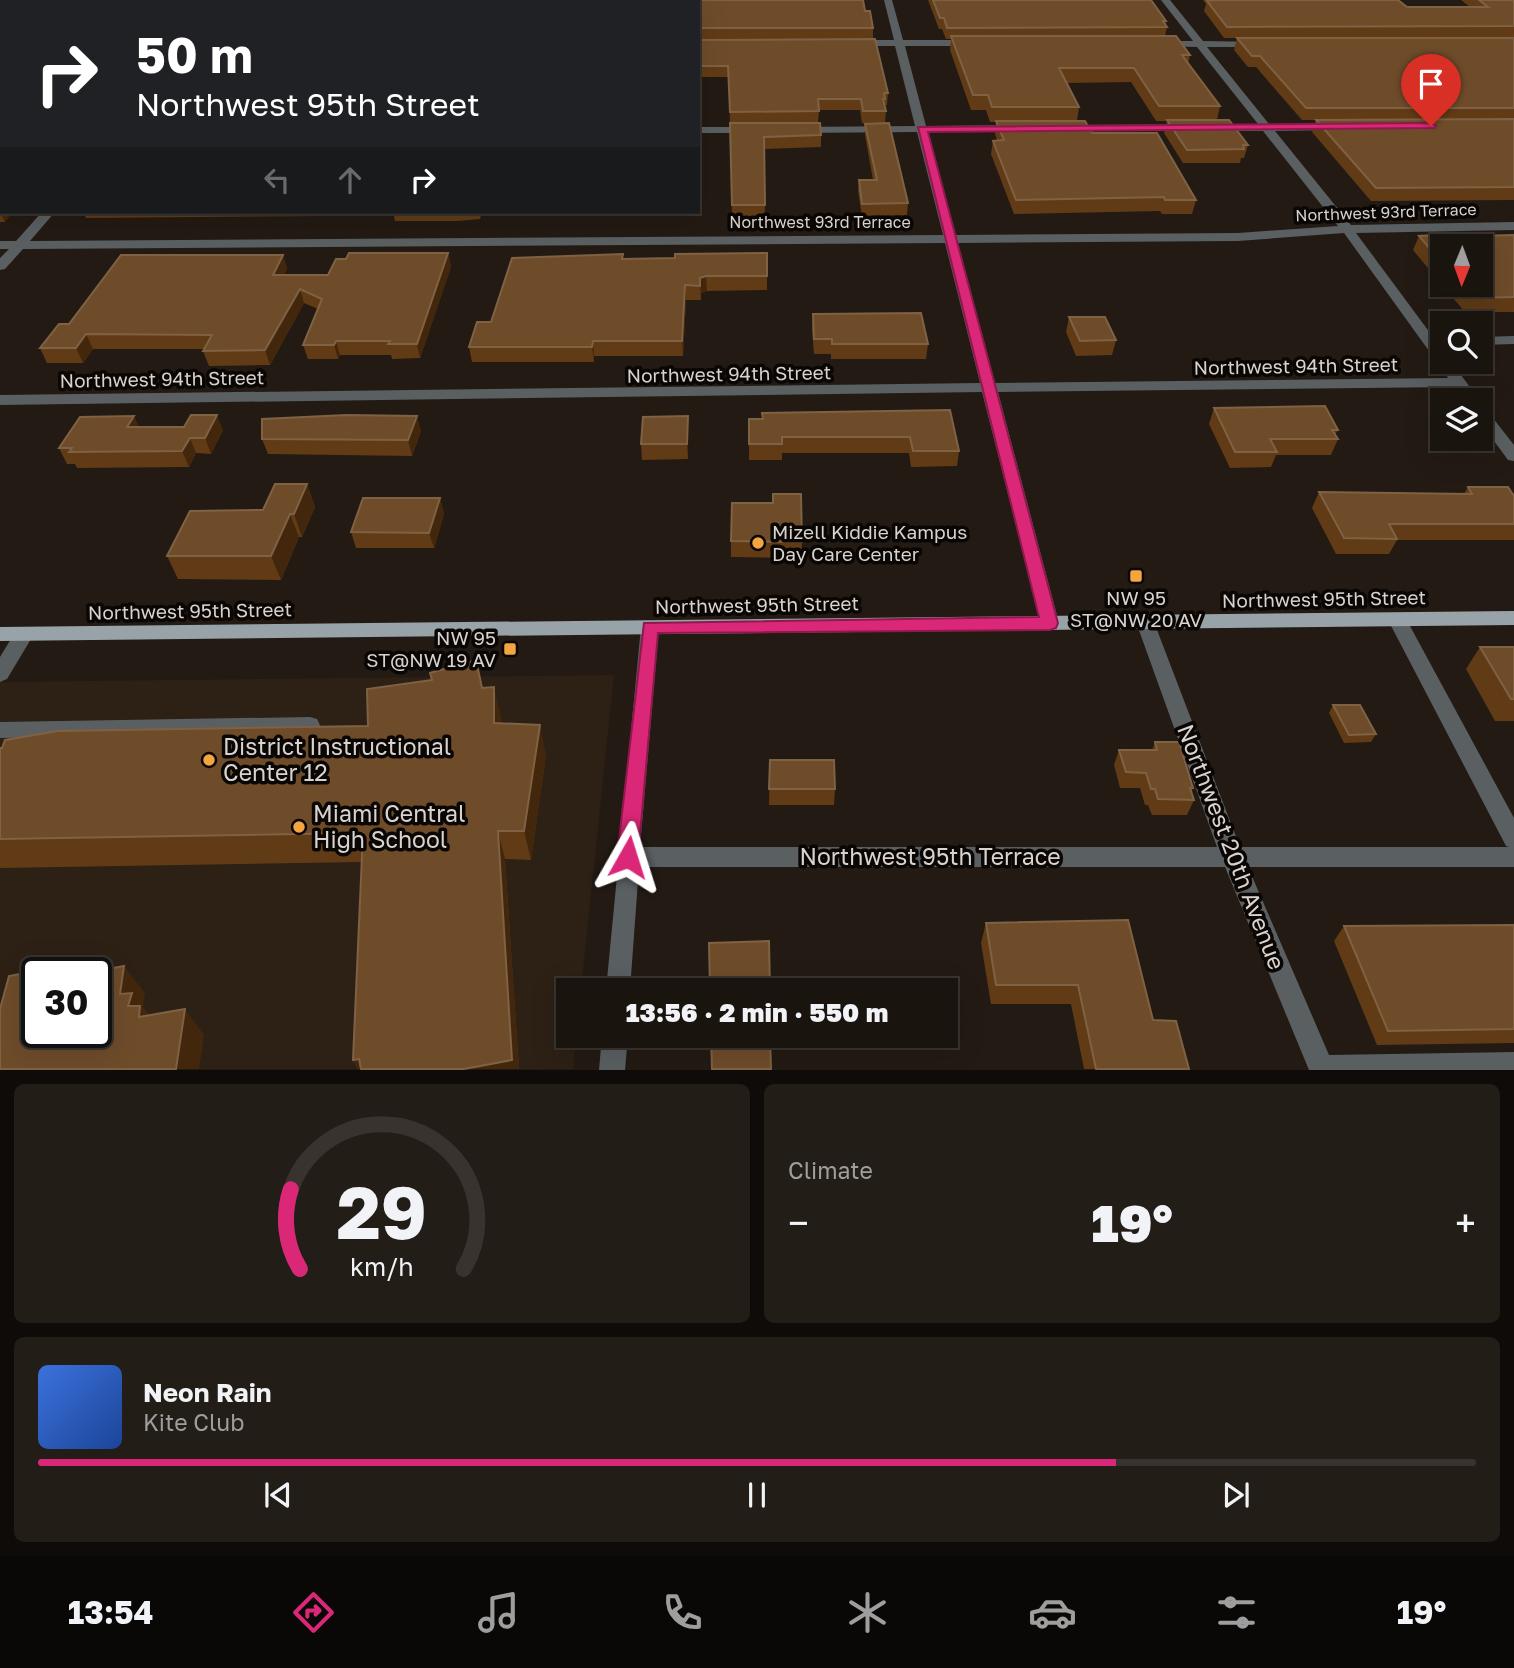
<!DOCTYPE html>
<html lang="en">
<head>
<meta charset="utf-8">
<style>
	body { margin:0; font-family:"Golos Text",sans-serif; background:#231d17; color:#f1f3f6; height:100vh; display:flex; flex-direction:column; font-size:26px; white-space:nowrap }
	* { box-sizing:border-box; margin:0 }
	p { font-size:23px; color:#9f9e9e }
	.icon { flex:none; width:38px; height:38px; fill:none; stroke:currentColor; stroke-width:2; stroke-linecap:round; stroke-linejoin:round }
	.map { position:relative; height:1070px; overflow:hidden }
	.side { display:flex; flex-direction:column; gap:14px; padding:14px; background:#0e0b08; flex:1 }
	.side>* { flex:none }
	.top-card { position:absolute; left:0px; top:0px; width:700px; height:214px; box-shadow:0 7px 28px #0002,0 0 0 2px #38332e; background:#202124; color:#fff; overflow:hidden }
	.needle { width:46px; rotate:181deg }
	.buttons { position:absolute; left:1430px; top:234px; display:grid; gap:14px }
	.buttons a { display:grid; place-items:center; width:63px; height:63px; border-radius:0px; background:#1a140e; box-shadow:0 7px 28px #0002,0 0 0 2px #38332e; font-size:35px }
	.speed { position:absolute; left:21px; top:957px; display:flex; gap:14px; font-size:35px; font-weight:700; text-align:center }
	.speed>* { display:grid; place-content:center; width:91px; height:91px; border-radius:50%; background:#1a140e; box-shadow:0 7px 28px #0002,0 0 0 2px #38332e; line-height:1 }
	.speed .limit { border:4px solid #111; border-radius:10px; background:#fff; color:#111 }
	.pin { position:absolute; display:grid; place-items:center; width:60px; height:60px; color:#fff; margin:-72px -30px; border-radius:50% 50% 50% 0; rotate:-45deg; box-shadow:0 0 7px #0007 }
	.pin .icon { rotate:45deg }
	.me { position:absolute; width:77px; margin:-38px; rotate:6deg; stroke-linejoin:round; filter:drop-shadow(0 0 5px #0008) }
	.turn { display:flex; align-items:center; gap:24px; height:147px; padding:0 21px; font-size:32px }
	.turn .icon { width:91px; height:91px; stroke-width:2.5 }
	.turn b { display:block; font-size:49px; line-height:60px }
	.lanes { display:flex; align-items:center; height:66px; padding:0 21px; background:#0003; justify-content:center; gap:35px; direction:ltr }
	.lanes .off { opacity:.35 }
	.big { font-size:52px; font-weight:800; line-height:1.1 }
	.side .widget { flex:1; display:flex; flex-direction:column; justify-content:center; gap:10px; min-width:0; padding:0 24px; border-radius:10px; background:#231d17 }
	.side .dial { align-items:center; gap:0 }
	.dial svg { height:182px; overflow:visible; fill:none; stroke:#38332e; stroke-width:7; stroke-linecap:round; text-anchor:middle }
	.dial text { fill:#f1f3f6; stroke:none }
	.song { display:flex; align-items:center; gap:21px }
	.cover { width:84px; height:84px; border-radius:10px; background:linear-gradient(135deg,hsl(220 70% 55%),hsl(220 70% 35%)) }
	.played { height:7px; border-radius:4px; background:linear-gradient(90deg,#db2777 75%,#38332e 75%) }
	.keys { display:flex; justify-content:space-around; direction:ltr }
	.heat { display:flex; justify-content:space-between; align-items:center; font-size:38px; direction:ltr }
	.side .tiles { flex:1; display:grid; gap:14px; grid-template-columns:1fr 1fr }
	.widget:last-child { grid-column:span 2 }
	.trip { position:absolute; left:556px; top:978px; width:402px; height:70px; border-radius:0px; background:#1a140e; box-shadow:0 7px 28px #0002,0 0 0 2px #38332e; font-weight:800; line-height:70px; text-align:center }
	.tab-bar { display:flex; height:112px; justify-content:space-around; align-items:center; background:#0a0806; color:#9f9e9e }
	.tab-bar .icon { width:49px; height:49px }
	.tab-bar .current { color:#db2777 }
	.tab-bar b { font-size:32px; color:#f1f3f6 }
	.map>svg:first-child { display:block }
	.built { fill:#2d2015; fill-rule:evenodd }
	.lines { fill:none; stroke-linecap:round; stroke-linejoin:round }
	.minor { fill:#5a5f62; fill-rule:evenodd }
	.major { fill:#98a3a9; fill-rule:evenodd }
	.wall { fill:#613b16 }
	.shaded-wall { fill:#43270c }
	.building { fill:#6e4c2a; stroke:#7f6144; stroke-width:2; fill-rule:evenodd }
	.route { fill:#db2777; stroke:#8e194d; stroke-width:2 }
	.poi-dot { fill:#f2a541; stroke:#090604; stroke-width:2.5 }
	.labels { text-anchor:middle; stroke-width:7; stroke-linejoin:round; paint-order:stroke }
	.far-street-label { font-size:16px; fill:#d9d3cf; stroke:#090604 }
	.street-label { font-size:19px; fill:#d9d3cf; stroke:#090604 }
	.poi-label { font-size:19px; fill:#d9d3cf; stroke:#090604; text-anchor:start }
	.near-poi-label { font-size:23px; fill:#d9d3cf; stroke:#090604; text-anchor:start }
	.near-street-label { font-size:23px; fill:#d9d3cf; stroke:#090604 }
</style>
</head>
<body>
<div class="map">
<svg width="1514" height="1070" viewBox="0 0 1514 1070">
	<rect width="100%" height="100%" fill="#231a13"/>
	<!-- built -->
	<path class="built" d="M614 675 581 990H569V1036H576L573 1069H0V682ZM37 973H96V1032H37Z"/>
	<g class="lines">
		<!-- minor -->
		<g class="minor">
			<polygon points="231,0 239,0 230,2"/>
			<polygon points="884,0 892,0 903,40 972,40 977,43 972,46 905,46 926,126 1017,125 1023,128 1017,131 928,132 955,235 1238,233 1338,226 1263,131 1062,130 1062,126 1066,125 1258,124 1197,47 1158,46 1158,42 1161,41 1193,41 1161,0 1170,0 1203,41 1262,42 1262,46 1259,47 1207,47 1269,124 1339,125 1339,129 1335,130 1275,131 1351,225 1514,222 1514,230 1356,233 1442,349 1442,362 1447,362 1437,362 1344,233 1238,241 958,243 995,383 1448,378 1446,374 1453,370 1458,371 1478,398 1481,401 1465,401 1455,387 998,392 1059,623 1057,628 1043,628 1041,623 982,392 0,405 0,395 980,383 945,243 23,249 5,269 0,270 0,258 9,249 0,249 0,241 16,241 42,212 55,212 30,241 943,235 917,132 796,133 790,130 796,127 915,126 895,46 853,46 848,43 853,40 894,40"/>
			<polygon points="698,127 754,127 760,130 754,133 698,133"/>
			<polygon points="1514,336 1514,344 1480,345 1480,337"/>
			<polygon points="1480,406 1485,408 1514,445 1514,461 1508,460 1480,422"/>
			<polygon points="1397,613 1404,615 1514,818 1514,867 1248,867 1329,1055 1514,1052 1514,1070 1309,1070 1225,867 639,867 630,990 606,990 641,627 643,622 657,622 659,627 640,847 1217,847 1136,622 1138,617 1152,617 1154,622 1240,847 1509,847 1506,846 1388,620 1390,615"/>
			<polygon points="24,627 31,629 34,634 7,679 0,682 0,657 17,629"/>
			<polygon points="310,717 317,719 320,725 317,731 310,733 0,738 0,722"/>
			<polygon points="602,1036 628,1036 625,1070 599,1070"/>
		</g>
		<!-- major -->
		<polygon class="major" points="1514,611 1514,625 0,641 0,627"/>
	</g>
	<!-- wall -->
	<g class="wall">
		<polygon points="0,0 2,2 5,222 0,222"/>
		<polygon points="928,0 1151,0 1166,21 1165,25 1167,27 1165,36 1190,55 1188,64 1220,106 1217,120 1248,145 1244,158 1241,158 1240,163 1183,163 1164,133 1167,121 1156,121 1131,82 1067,83 1079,107 1077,121 1092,133 1196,200 1192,214 1162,214 1160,211 1014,214 991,154 993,141 997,140 995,134 996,122 990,122 986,110 971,110 950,50 951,39 946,39 942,29 939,29"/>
		<polygon points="1203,0 1398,0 1407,7 1470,7 1461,0 1514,0 1514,37 1224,38 1204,11 1206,4"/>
		<polygon points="698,2 865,11 873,28 873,39 888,93 887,105 885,105 886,111 885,123 862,123 860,110 819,110 818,123 821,135 821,147 764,149 765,218 732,218 729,77 699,77 698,89"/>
		<polygon points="1237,38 1514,38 1514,200 1371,201 1312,132 1316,120 1318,120 1302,120 1256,67 1248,67 1234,50"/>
		<polygon points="865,124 908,203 907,215 862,216 858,191 859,180 873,180 865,135"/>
		<polygon points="83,212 330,212 328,216 86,218"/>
		<polygon points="393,212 482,212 480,219 459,221 395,221"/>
		<polygon points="1514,235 1514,312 1465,312 1442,285 1480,285 1442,247 1442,285 1413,250 1419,236"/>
		<polygon points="448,253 451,267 420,358 392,359 391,355 340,355 338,359 308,359 303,345 318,309 304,303 270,365 209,366 203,351 204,349 93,349 83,363 47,363 40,348 69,324 283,255 287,269 284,275 328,275 346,259"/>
		<polygon points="767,253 767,290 707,291 701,293 701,300 686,300 683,356 594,356 594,362 472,362 469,347 491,322 623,254 623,259 675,258"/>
		<polygon points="813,314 928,344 926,359 831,359 831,354 814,354 812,329"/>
		<polygon points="1069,317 1116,340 1112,355 1076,356 1066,332"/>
		<polygon points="1214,408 1338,430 1335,435 1338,439 1331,455 1276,455 1271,467 1230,468 1209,424"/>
		<polygon points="950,410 959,451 957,466 911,467 909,453 782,453 782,460 749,460 749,419"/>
		<polygon points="138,427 223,430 211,454 196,453 189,467 77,468 75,464 67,464 59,448"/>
		<polygon points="421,431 412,456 268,454 262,439"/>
		<polygon points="688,432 688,459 642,460 641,444"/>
		<polygon points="307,484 315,507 302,537 299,537 281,580 178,579 167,556 263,510"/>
		<polygon points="1468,487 1514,496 1514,540 1397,540 1389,554 1336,554 1312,508 1319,492 1464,494"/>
		<polygon points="440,498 444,514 434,548 356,548 351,532"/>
		<polygon points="773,503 802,542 801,558 731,557 731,541"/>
		<polygon points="1480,647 1514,647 1514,721 1495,721 1466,669"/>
		<polygon points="483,688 501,717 501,724 546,755 531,860 505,859 519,1069 358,1069 353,1060 362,862 0,868 0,748 368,726"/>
		<polygon points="1333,705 1376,734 1371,742 1344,743 1329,713"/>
		<polygon points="1155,742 1193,788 1191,793 1194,800 1187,815 1152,815 1148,805 1145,805 1140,788 1120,788 1114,765 1119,750 1152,750"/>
		<polygon points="770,760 835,789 834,805 769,805"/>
		<polygon points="986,923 1153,1020 1189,1069 1084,1069 1071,1004 991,1004 981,943"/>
		<polygon points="1514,925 1514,1043 1377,1045 1334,941 1344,926"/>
	</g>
	<!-- shaded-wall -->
	<g class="shaded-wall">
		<polygon points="196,0 209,0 208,2 195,2"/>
		<polygon points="2,206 2,212 13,212 5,222 0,212 0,207"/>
		<polygon points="448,253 451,267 420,358 417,344"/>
		<polygon points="283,255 287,269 277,289 273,275"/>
		<polygon points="706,276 707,291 701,293 701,300 700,278"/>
		<polygon points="685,285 686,300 683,356 682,341"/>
		<polygon points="300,289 304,303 270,365 265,350"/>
		<polygon points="86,334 93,349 83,363 76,348"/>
		<polygon points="336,341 340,355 338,359 334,345"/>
		<polygon points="593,341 594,356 594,362 592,347"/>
		<polygon points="217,415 223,430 211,454 205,438"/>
		<polygon points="134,416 141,431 127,427"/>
		<polygon points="417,416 421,431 412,456 408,440"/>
		<polygon points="688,416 688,459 687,444"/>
		<polygon points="190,438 196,453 189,467 182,451"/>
		<polygon points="307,484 315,507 302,537 294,514"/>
		<polygon points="440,498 444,514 434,548 429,533"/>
		<polygon points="290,514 299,537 281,580 271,556"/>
		<polygon points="494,687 501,717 501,753 494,723"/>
		<polygon points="540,725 546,755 531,860 524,831"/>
		<polygon points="498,831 505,859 519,1069 464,1069"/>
		<polygon points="105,958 122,980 124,966 145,993 143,1007 153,1019 149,1033 102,970"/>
		<polygon points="185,1009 204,1035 199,1069 176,1069"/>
		<polygon points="359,1059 365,1069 358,1069 353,1060"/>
	</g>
	<!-- building -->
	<g class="building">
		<polygon points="0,0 197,0 195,2 2,2 2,206 0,207"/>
		<polygon points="259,0 863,0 865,11 870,11 873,28 698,28 698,2 257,2"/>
		<polygon points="933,0 1151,0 1166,21 1163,21 1167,27 947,28 944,18 940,18"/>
		<polygon points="1214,0 1398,0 1407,7 1488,7 1479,0 1514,0 1514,26 1227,27 1207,1"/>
		<polygon points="951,36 1176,36 1190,55 1182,55 1220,106 1159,106 1134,68 1059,68 1079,107 992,107 988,95 973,95"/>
		<polygon points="1237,38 1514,38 1514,108 1306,108 1260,56 1252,56"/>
		<polygon points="875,39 888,93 884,93 885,99 883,99 886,111 863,111 861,99 818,99 819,111 730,112 728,66 699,66 698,72 698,40"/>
		<polygon points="1514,119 1514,187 1376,188 1316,120"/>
		<polygon points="1167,120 1229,120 1248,145 1243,145 1244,149 1187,150"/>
		<polygon points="996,121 1085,121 1092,133 1157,133 1196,200 1165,200 1164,197 1016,200 993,141 1004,140"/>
		<polygon points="730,123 820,123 821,135 764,137 765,205 732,205"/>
		<polygon points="889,123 908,203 862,204 859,180 877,180 865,124"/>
		<polygon points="1472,233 1474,236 1514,235 1514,297 1472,298 1461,285 1480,285 1480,247 1442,247 1442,263 1419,236"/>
		<polygon points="349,253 448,253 417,344 388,344 390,341 336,341 334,345 303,345 322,299 300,289 265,350 203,351 212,335 86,334 76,348 40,348 59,324 69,324 121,255 283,255 273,275 328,275 336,259 346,259"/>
		<polygon points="767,253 767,276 706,276 700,278 700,286 685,285 682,341 593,341 592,347 469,347 477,322 491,322 512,258 623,254 622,259 675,258 675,254"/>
		<polygon points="921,313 928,344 832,344 832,339 814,339 813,314"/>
		<polygon points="1069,317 1105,317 1116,340 1080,341"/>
		<polygon points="1325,406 1338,430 1332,430 1338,439 1270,439 1277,452 1235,452 1214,408"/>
		<polygon points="950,410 959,451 913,451 910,437 782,437 782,444 749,444 749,419 763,419 762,413"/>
		<polygon points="191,415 217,415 205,438 190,438 182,451 69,452 72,448 59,448 80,417 134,416 127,427 184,427"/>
		<polygon points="347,415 417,416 408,440 262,439 262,419"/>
		<polygon points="688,416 687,444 641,444 643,417"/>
		<polygon points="275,484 307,484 294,514 290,514 271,556 167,556 190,511 263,510"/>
		<polygon points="1468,487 1508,487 1514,496 1514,524 1389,524 1397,539 1344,538 1319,492 1472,494"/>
		<polygon points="773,494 801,494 802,542 731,541 732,503 773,503"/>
		<polygon points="363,498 440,498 429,533 351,532"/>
		<polygon points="1480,647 1514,647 1514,699 1511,699"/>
		<polygon points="476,660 482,688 494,687 494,723 540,725 524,831 498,831 512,1060 464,1069 361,1069 359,1059 353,1060 363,833 0,839 0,748 2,748 5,740 58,731 368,726 367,689 432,680 430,673"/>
		<polygon points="1333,705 1360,705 1376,734 1349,735"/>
		<polygon points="1155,742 1179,742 1193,788 1190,788 1194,800 1158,799 1155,789 1151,789 1146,773 1126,772 1119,750 1157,750"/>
		<polygon points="770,760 834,760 835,789 769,789"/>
		<polygon points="1128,920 1153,1020 1176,1021 1189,1069 1096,1069 1078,985 996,985 986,923"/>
		<polygon points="1514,925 1514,1029 1388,1031 1344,926"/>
		<polygon points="769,941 770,990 710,990 709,943"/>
		<path d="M105 958 102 970 124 966 120 994 132 993 128 1006H140L139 1017 185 1009 176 1069H0V1009L9 976ZM37 973H96V1032H37Z"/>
		<polygon points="711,1036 770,1036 771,1069 712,1069"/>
	</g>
	<!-- route -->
	<polygon class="route" points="1431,123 1436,126 1435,128 928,132 1058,623 1056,628 1050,630 658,633 638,857 635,864 628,866 620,864 617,857 644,623 1039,617 918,127"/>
	<!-- markers -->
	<g class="poi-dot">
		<circle cx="758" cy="543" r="7"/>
		<rect x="1129" y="569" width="14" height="14" rx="3.5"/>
		<rect x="503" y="642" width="14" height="14" rx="3.5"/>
		<circle cx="209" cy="760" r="7"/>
		<circle cx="299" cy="827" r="7"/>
	</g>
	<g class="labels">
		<!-- far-street labels -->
		<g class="far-street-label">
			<text transform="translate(1386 212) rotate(-2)" y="6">Northwest 93rd Terrace</text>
			<text x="820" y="228">Northwest 93rd Terrace</text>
		</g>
		<!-- street labels -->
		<g class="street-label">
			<text transform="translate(1296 366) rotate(-1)" y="7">Northwest 94th Street</text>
			<text transform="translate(729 374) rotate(-1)" y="7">Northwest 94th Street</text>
			<text transform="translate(162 379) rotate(-1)" y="7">Northwest 94th Street</text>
			<text transform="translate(1324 599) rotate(-1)" y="7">Northwest 95th Street</text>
			<text transform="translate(757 605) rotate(-1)" y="7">Northwest 95th Street</text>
			<text transform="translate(190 611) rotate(-1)" y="7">Northwest 95th Street</text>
		</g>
		<!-- poi labels -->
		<g class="poi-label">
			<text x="772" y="539">Mizell Kiddie Kampus<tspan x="772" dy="22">Day Care Center</tspan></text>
			<text x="1136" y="605" text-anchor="middle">NW 95<tspan x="1136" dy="22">ST@NW 20 AV</tspan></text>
			<text x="496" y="645" text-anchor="end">NW 95<tspan x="496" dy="22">ST@NW 19 AV</tspan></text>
		</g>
		<!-- near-poi labels -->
		<g class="near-poi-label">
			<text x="223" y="755">District Instructional<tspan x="223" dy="26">Center 12</tspan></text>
			<text x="313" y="822">Miami Central<tspan x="313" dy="26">High School</tspan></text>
		</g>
		<!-- near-street labels -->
		<g class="near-street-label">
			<text transform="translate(1231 847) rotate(69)" y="8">Northwest 20th Avenue</text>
			<text x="930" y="865">Northwest 95th Terrace</text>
		</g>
	</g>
</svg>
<div class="buttons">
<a><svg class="needle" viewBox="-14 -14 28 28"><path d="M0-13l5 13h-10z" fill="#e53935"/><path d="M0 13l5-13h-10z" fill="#9f9e9e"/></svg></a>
<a><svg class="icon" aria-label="search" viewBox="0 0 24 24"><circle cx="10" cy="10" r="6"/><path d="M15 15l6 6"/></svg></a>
<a><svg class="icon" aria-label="layers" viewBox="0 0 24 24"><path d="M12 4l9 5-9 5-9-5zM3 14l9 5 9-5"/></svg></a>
</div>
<div class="speed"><div class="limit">30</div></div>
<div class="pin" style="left:1431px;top:126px;background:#d93025"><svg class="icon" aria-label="arrive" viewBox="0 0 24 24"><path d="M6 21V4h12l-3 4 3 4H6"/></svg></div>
<svg class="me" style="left:628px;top:857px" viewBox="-20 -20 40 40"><path d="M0-17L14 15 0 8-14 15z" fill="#db2777" stroke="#fff" stroke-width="4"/></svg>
<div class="trip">13:56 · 2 min · 550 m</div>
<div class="top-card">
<div class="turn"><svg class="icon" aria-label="right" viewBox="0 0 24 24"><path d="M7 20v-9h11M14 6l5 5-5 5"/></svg><div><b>50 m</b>Northwest 95th Street</div></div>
<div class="lanes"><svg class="icon off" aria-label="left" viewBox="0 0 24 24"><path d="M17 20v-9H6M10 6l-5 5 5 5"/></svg><svg class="icon off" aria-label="ahead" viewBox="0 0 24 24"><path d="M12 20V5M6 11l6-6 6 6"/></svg><svg class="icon" aria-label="right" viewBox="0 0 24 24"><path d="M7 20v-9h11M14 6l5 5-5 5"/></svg></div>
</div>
</div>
<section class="side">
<div class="tiles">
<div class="widget dial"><svg viewBox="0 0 100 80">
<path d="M14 69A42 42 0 1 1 86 69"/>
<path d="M14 69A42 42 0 0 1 10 34" stroke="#db2777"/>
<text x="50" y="56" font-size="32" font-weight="700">29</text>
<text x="50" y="72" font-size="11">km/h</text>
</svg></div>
<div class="widget"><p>Climate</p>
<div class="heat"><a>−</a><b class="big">19°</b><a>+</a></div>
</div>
<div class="widget">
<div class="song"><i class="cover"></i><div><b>Neon Rain</b><p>Kite Club</p></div></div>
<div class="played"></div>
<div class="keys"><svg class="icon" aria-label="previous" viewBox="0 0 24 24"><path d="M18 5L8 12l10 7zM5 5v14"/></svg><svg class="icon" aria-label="pause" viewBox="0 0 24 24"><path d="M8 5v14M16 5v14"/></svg><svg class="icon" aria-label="next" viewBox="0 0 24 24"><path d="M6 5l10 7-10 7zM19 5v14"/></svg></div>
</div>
</div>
</section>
<nav class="tab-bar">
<b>13:54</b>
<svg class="icon current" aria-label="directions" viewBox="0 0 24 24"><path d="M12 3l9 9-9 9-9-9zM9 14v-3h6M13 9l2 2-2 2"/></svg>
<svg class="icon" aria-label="music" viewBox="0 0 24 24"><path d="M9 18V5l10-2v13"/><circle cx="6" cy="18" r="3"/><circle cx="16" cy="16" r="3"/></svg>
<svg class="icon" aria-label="phone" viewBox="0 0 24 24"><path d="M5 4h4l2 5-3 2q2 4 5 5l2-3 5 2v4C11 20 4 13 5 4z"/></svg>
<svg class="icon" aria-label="climate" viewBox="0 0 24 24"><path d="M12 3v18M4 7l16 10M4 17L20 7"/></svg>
<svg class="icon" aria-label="car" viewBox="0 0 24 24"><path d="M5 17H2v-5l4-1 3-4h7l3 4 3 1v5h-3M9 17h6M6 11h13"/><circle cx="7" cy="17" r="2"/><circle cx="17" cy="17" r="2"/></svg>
<svg class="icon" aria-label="filters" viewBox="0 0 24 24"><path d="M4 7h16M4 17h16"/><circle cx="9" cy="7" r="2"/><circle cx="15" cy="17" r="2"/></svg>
<b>19°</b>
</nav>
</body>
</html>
